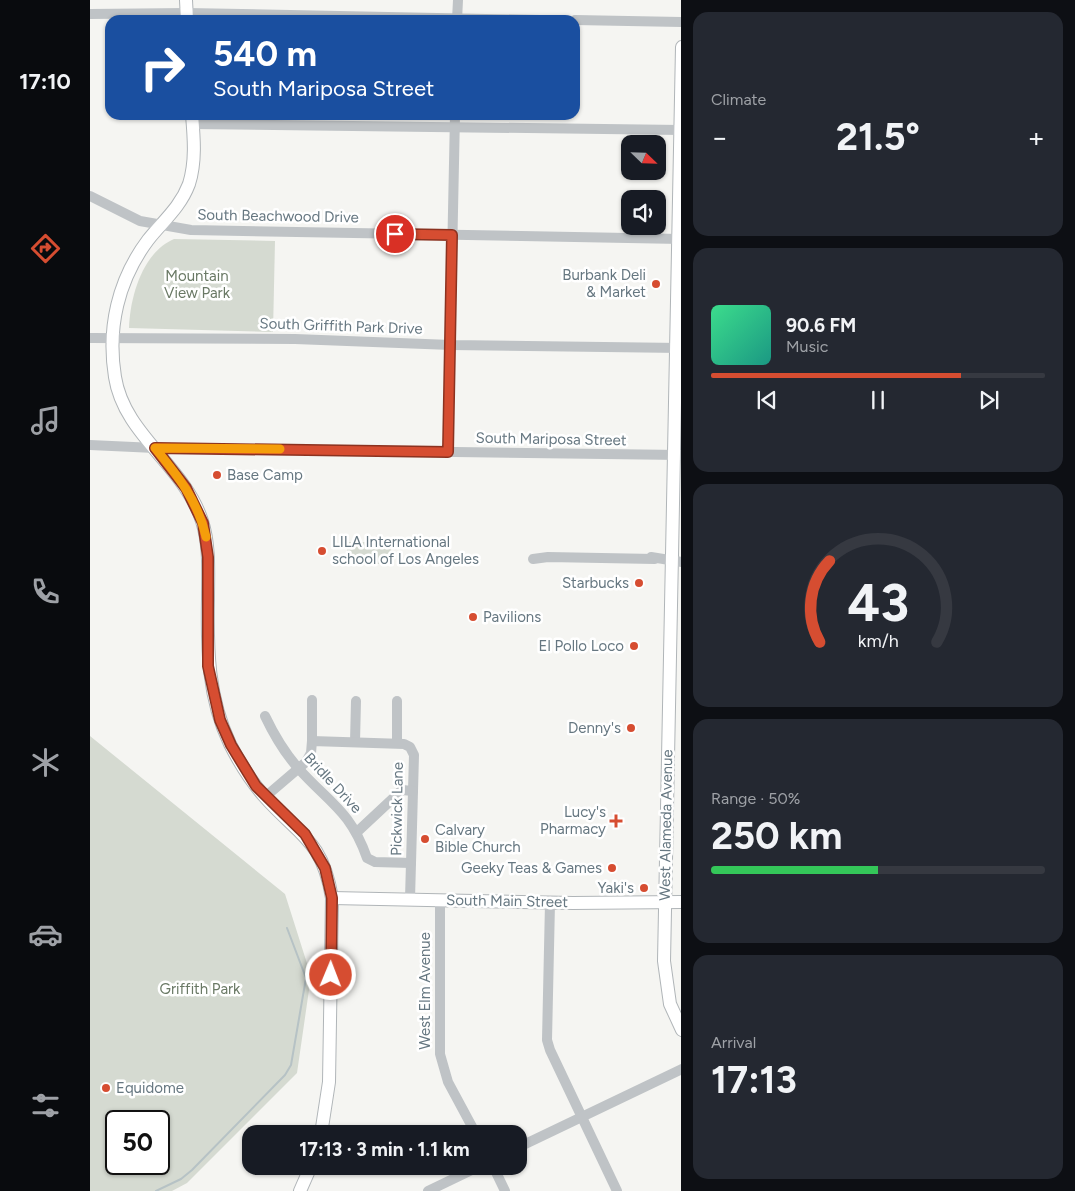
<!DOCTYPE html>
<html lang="en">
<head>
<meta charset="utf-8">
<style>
	body { margin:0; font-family:Figtree,sans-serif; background:#242831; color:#f1f3f6; height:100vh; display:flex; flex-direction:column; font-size:19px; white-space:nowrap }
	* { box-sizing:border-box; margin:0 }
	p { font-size:16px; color:#9ea1a6 }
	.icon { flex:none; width:28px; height:28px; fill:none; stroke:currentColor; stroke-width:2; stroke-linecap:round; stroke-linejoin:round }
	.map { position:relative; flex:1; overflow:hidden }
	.drawer { display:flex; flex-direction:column; gap:12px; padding:12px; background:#0d0f14; width:394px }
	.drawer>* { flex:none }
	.banner { position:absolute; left:15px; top:15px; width:475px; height:105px; border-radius:15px; box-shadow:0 1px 4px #0004; background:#1a4fa0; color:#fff; overflow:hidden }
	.needle { width:32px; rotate:113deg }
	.fabs { position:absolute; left:531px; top:135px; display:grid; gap:10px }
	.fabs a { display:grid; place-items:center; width:45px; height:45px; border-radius:10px; background:#171b24; box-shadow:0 1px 4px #0004; font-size:25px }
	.speed { position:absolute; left:15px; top:1110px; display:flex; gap:10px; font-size:25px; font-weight:700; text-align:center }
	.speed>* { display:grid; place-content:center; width:65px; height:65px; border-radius:50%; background:#171b24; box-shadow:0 1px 4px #0004; line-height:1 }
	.speed .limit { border:2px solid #111; border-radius:8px; background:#fff; color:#111 }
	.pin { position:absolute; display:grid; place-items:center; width:42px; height:42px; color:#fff; margin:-21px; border:2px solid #fff; border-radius:50%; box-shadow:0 1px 5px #0007 }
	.me { position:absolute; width:55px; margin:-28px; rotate:1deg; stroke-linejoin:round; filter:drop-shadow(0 0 4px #0008) }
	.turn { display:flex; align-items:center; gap:18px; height:105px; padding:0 25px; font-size:22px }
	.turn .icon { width:65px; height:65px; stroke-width:2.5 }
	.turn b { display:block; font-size:35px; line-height:42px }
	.big { font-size:38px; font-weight:700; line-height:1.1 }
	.drawer .widget { flex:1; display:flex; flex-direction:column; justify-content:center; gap:8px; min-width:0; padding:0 18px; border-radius:15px; background:#242831 }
	.drawer .dial { align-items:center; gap:0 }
	.dial svg { height:130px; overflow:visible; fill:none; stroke:#363941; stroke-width:7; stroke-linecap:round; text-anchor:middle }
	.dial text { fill:#f1f3f6; stroke:none }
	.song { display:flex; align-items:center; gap:15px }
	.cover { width:60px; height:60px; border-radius:8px; background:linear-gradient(135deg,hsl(150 70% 55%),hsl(170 70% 35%)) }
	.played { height:5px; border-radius:2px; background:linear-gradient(90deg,#d64d31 75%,#363941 75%) }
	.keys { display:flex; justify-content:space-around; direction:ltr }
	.heat { display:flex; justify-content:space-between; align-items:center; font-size:28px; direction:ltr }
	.charge { height:8px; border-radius:4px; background:linear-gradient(90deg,#34c759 50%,#363941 0) }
	.trip { position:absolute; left:152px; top:1125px; width:285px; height:50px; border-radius:15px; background:#171b24; box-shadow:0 1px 4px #0004; font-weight:700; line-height:50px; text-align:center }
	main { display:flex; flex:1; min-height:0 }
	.dock { display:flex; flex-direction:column; width:90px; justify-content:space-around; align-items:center; background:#090b0e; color:#9ea1a6 }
	.dock .icon { width:35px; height:35px }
	.dock .selected { color:#d64d31 }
	.dock b { font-size:22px; color:#f1f3f6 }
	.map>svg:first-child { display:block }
	.green { fill:#d5dad1; fill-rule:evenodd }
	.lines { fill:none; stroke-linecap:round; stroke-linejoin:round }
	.stream { stroke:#b6c2c5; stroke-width:2 }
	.major-casing { stroke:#b0b5b8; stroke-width:14 }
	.minor { stroke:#bfc3c6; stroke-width:10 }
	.major { stroke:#fff; stroke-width:12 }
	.route-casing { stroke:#8b3220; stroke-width:12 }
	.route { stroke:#d64d31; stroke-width:9 }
	.slow { stroke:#f59e0b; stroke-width:9 }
	.poi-dot { fill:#d64d31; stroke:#fff; stroke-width:2 }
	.labels { text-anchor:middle; stroke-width:5; stroke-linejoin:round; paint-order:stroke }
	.street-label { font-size:15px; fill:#667781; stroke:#fff }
	.poi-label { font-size:15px; fill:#667781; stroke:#fff; text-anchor:end }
	.park-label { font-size:15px; fill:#6a7965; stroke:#fff }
</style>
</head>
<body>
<main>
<nav class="dock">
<b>17:10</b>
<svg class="icon selected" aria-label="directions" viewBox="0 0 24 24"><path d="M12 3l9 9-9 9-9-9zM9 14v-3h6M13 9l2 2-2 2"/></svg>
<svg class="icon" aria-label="music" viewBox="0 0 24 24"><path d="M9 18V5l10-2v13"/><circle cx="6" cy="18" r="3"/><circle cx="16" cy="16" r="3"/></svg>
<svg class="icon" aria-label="phone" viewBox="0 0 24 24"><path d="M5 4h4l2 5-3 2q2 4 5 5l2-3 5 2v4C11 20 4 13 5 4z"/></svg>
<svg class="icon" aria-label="climate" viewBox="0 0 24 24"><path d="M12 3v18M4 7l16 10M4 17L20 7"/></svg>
<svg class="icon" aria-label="car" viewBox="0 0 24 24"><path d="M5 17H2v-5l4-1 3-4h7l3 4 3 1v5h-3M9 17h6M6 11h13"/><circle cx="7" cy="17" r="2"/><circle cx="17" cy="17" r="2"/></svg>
<svg class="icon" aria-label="filters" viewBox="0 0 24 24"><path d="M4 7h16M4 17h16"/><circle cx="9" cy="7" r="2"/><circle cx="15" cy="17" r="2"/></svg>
</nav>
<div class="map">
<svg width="592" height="1191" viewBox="0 0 592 1191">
	<rect width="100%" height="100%" fill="#f5f5f2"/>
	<!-- green -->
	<g class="green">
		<path d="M84 239 185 241 183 332 39 328C40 296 53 252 84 239Z"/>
		<polygon points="257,542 301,542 300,564 257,564"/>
		<path d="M0 736 195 894 221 976 207 1073 97 1183 82 1191H0ZM26 1121H69V1164H26Z"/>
	</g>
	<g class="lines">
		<!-- stream -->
		<polyline class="stream" points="66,1191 91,1179 102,1170 195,1075 201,1065 216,978 197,928"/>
		<defs>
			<g id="major">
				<polyline points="96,0 97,20"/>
				<polyline points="592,47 574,961 580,1004 592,1030"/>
				<path d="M102 115C104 138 106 162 99 184 90 208 72 222 58 240 28 280 17 328 25 377 34 435 94 465 112 521 120 546 118 573 118 599 117 650 118 698 140 744 149 762 161 781 174 796 209 836 232 838 242 898L239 1082 231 1134"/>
				<polyline points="242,898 483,903 592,902"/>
				<polyline points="210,1191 221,1166"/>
			</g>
		</defs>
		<!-- major casing -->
		<use href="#major" class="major-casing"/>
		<!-- minor -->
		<g class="minor">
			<polyline points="0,14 97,13 450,20"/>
			<polyline points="367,20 368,0"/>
			<polyline points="485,20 592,22"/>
			<polyline points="103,124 592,130"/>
			<polyline points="0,196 50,221 101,230 592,239"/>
			<polyline points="0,338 205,339 361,345 592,348"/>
			<polyline points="0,445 65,448 592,455"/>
			<polyline points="358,452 365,115"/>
			<polyline points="561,557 592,562"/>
			<polyline points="443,559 458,557 565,559"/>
			<path d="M175 716C184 735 194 752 208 768 239 803 260 810 277 858L285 862 321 863"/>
			<polyline points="222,741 222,700"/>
			<polyline points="265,742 266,701"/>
			<polyline points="307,743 307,701"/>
			<polyline points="175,797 216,762 221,753 222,741 314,744 320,747 324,755 320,899"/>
			<polyline points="267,832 312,790 323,791"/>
			<polyline points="350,900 350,1054 358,1082 386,1134"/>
			<polyline points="460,903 457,1040 460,1050 527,1191"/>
			<polyline points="429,1147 592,1069"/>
			<polyline points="403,1166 415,1191"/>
			<polyline points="338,1191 390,1166"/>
		</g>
		<!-- major -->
		<use href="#major" class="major"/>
	</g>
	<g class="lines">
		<defs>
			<polyline id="route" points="241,975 242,898 235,868 215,834 166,786 141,745 130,720 118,666 118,557 113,523 96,488 65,448 358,452 362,235 305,234"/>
		</defs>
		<!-- route casing -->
		<use href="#route" class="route-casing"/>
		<!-- route -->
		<use href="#route" class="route"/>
		<!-- slow -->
		<path class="slow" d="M116 537C108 501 88 476 65 448L190 449"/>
	</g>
	<!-- markers -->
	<g class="poi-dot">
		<circle cx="566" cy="284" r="5"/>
		<circle cx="127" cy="475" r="5"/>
		<circle cx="232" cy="551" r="5"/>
		<circle cx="549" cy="583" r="5"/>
		<circle cx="383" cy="617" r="5"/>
		<circle cx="544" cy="646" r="5"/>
		<circle cx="541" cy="728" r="5"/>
		<path d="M523.5 813.5h5v5h5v5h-5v5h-5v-5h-5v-5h5z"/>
		<circle cx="335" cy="839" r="5"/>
		<circle cx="522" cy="868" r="5"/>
		<circle cx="554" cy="888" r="5"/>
		<circle cx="16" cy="1088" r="5"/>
	</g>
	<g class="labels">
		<!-- street labels -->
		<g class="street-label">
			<text transform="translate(188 216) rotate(1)" y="5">South Beachwood Drive</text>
			<text transform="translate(251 326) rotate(2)" y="5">South Griffith Park Drive</text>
			<text transform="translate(461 439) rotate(1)" y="5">South Mariposa Street</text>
			<text transform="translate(243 783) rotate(47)" y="5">Bridle Drive</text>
			<text transform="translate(307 809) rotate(-89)" y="5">Pickwick Lane</text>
			<text transform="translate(576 825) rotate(-89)" y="5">West Alameda Avenue</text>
			<text transform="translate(417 901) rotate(1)" y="5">South Main Street</text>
			<text transform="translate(335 991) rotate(-90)" y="5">West Elm Avenue</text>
		</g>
		<!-- poi labels -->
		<g class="poi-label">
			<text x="556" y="280">Burbank Deli<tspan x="556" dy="17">&amp; Market</tspan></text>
			<text x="137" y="480" text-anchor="start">Base Camp</text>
			<text x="242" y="547" text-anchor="start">LILA International<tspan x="242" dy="17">school of Los Angeles</tspan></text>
			<text x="539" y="588">Starbucks</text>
			<text x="393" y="622" text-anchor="start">Pavilions</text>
			<text x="534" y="651">El Pollo Loco</text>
			<text x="531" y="733">Denny's</text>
			<text x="516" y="817">Lucy's<tspan x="516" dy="17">Pharmacy</tspan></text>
			<text x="345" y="835" text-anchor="start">Calvary<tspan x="345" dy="17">Bible Church</tspan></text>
			<text x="512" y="873">Geeky Teas &amp; Games</text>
			<text x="544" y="893">Yaki's</text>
			<text x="26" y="1093" text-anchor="start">Equidome</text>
		</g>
		<!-- park labels -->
		<g class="park-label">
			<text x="107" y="281">Mountain<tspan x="107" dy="17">View Park</tspan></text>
			<text x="110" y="994">Griffith Park</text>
		</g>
	</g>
</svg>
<div class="fabs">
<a><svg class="needle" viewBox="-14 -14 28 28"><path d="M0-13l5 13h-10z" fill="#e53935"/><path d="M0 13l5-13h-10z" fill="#9ea1a6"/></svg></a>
<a><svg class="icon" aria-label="sound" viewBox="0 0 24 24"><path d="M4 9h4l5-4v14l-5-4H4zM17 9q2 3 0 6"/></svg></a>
</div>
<div class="speed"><div class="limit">50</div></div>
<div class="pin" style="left:305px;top:234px;background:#d93025"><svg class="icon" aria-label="arrive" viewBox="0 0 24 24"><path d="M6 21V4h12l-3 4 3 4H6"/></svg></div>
<svg class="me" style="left:241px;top:975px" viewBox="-20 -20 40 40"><circle r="17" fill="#d64d31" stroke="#fff" stroke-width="3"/><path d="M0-11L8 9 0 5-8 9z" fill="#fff"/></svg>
<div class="trip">17:13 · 3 min · 1.1 km</div>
<div class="banner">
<div class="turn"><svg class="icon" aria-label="right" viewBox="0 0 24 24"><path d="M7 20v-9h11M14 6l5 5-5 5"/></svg><div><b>540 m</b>South Mariposa Street</div></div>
</div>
</div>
<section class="drawer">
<div class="widget"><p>Climate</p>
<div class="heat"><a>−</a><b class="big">21.5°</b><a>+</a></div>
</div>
<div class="widget">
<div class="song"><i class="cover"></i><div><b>90.6 FM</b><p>Music</p></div></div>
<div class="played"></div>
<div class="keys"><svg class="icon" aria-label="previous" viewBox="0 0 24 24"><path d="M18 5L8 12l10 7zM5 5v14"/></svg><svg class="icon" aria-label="pause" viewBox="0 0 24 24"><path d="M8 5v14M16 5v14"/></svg><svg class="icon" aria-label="next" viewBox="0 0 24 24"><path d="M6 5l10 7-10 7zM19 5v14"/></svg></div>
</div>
<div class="widget dial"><svg viewBox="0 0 100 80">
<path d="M14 69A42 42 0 1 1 86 69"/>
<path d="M14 69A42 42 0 0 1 20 19" stroke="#d64d31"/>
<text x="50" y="56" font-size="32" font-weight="700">43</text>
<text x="50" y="72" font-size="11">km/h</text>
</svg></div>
<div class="widget"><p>Range · 50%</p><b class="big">250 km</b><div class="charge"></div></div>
<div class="widget"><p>Arrival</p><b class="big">17:13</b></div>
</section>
</main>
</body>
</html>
